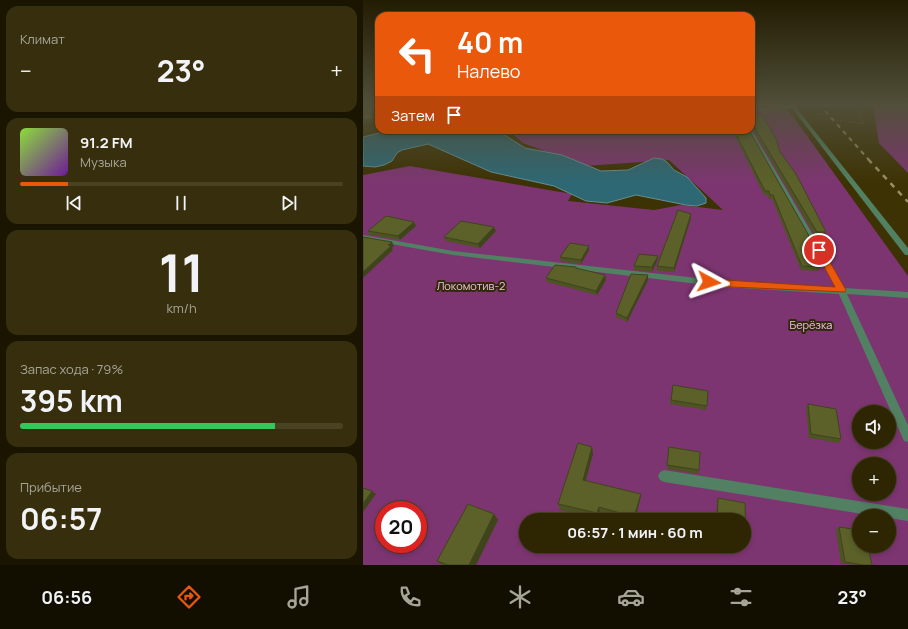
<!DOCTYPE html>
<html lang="ru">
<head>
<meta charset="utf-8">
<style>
	body { margin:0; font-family:Manrope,sans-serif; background:#362e0c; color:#f1f3f6; height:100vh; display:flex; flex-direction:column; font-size:15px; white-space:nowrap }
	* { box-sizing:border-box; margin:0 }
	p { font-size:13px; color:#a7a599 }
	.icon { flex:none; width:22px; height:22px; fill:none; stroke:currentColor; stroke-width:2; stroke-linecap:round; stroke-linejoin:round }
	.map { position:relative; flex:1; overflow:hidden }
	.panel { display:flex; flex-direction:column; gap:6px; padding:6px; background:#191501; width:363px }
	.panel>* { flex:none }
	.top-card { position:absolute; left:12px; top:12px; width:380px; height:122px; border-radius:12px; box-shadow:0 2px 6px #0003,0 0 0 1px #494324; background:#ea580c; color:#fff; overflow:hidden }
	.fabs { position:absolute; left:489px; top:405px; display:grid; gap:8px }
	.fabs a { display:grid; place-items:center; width:44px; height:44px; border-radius:50%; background:#2e2602; box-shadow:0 2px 6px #0003,0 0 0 1px #494324; font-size:20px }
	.speed { position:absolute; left:12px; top:501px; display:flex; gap:8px; font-size:20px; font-weight:700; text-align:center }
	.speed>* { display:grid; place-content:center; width:52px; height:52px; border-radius:50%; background:#2e2602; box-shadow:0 2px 6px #0003,0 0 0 1px #494324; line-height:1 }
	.speed .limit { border:6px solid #d22; background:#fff; color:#111 }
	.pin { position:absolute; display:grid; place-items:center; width:34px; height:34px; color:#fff; margin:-17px; border:2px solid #fff; border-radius:50%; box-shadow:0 1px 4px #0007 }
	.me { position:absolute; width:44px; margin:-22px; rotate:95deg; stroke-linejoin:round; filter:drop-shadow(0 0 3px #0008) }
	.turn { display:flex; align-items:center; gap:14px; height:84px; padding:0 16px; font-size:18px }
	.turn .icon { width:52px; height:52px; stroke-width:2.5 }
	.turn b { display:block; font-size:28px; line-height:34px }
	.then { display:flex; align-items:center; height:38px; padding:0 16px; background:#0003; gap:8px; font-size:15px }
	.big { font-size:30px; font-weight:700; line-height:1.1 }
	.panel .tile { flex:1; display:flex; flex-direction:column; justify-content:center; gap:6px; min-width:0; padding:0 14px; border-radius:12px; background:#362e0c }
	.panel .dial { align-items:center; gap:0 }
	.dial b { font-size:52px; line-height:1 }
	.song { display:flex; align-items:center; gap:12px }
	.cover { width:48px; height:48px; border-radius:6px; background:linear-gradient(135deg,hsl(90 70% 55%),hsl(280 70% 35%)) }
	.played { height:4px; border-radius:2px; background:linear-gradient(90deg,#ea580c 15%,#494324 15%) }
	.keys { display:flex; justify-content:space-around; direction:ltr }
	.heat { display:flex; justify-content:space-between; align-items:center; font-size:22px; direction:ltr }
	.charge { height:6px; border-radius:3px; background:linear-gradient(90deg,#34c759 79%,#494324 0) }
	.trip { position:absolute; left:156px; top:513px; width:232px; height:40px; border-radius:20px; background:#2e2602; box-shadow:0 2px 6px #0003,0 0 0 1px #494324; font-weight:700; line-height:40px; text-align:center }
	.tabs { display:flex; height:64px; justify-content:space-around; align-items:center; background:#120f01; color:#a7a599 }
	.tabs .icon { width:28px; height:28px }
	.tabs .active { color:#ea580c }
	.tabs b { font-size:18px; color:#f1f3f6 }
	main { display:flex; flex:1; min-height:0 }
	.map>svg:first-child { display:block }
	.green { fill:#7d3571; fill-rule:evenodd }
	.water { fill:#2e6875; stroke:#688e8e }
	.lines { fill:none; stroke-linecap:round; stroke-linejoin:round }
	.path { stroke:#8e855e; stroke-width:1.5; stroke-dasharray:0.5 2; stroke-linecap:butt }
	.service { fill:#518162; fill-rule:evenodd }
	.tertiary { fill:#518162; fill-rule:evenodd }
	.rail-far1 { stroke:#998f6a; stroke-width:2; stroke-dasharray:4.5 4.5; stroke-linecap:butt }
	.rail { stroke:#998f6a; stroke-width:2.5; stroke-dasharray:5.5 5.5; stroke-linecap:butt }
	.wall { fill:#4e5322 }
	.shaded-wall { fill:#40441c }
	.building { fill:#5b6128; stroke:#40441c }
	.route { fill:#ea580c; stroke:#983908 }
	.labels { text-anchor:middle; stroke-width:4; stroke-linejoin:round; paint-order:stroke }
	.park-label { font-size:11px; fill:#f3c1e7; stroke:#31290a }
</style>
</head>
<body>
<main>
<section class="panel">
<div class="tile"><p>Климат</p>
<div class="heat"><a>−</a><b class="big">23°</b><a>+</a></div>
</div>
<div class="tile">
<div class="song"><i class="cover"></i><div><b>91.2 FM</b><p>Музыка</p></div></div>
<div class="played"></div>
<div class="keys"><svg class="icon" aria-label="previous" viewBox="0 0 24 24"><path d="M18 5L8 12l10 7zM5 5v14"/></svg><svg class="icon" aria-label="pause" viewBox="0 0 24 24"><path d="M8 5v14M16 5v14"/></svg><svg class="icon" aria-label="next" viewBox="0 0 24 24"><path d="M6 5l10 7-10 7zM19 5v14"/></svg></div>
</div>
<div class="tile dial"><b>11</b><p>km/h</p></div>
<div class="tile"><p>Запас хода · 79%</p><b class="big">395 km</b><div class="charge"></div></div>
<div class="tile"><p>Прибытие</p><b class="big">06:57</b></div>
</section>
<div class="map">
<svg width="545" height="565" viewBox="0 0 545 565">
	<rect width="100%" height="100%" fill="#3d3203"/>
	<!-- green -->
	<g class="green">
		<path d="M388 104H421L545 276V565H0V175L47 166 209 194 205 201 291 210 318 205 360 210 306 160 222 166 160 143 145 130H388ZM496 412H526V442H496ZM496 464H526V494H496ZM21 510H55V544H21ZM496 516H526V546H496ZM163 520H381V546H163Z"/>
		<polygon points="510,104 545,104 545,173 516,143"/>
	</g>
	<!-- water -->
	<polygon class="water" points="19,130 134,130 162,148 199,155 238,171 265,170 291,158 299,159 304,162 311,170 324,177 343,198 343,203 334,206 323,205 273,195 244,203 223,201 191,186 128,172 65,144 39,150 34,153 29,161 21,165 12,167 0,166 0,137 16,133"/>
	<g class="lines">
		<!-- path -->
		<polyline class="path" points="455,118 500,123 493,104"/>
		<!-- service -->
		<g class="service">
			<polygon points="433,106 433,107 431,108 388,111 388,109"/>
			<polygon points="388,129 481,288 545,292 545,298 484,294 545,425 545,442 541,441 476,294 361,287 90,255 0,239 0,235 90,251 361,281 473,288 385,130 388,130"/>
			<polygon points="255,130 259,130 259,131 257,132"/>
			<polygon points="301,470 545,509 545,521 526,518 526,516 512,516 301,482 297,480 295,476 297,472"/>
		</g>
		<!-- tertiary -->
		<polygon class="tertiary" points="426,104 430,104 545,248 545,255 542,255"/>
		<!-- rail-far1 -->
		<polyline class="rail-far1" points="456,104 506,160"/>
		<!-- rail -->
		<polyline class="rail" points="505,159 545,202"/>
	</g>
	<!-- wall -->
	<g class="wall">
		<polygon points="388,116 417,152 463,232 461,236 452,236 389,128"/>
		<polygon points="369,130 386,130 457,267 455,271 438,270 409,199 406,199 405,195 401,195"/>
		<polygon points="328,218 311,272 294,271 294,266"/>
		<polygon points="51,222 53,226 37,240 7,235 5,231"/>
		<polygon points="133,231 117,248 83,241 81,237"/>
		<polygon points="226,250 218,264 198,261 197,257"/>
		<polygon points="295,256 294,261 289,272 271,270 271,266"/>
		<polygon points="213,269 242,275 243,280 234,295 184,282 183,278"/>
		<polygon points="285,280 264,322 253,317 253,313"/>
		<polygon points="310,385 344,406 343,410 307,404"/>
		<polygon points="445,404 478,439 476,443 446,438 443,408"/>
		<polygon points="229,447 230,454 223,481 277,500 272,520 262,520 237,512 235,519 197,510 195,504"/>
		<polygon points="306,447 336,470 335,474 304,469"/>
		<polygon points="355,498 382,503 383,541 381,544 381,520 353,520 354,501"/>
		<polygon points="131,514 135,520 113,565 79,565 74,561"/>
		<polygon points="476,527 509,565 478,564 473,530"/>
		<polygon points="33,544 48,544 45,549"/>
	</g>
	<!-- shaded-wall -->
	<g class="shaded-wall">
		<polygon points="9,108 10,111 11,122 0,123 0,120"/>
		<polygon points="328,214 328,218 311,272 311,268"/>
		<polygon points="51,222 53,226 37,240 35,236"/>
		<polygon points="131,227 133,231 117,248 115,244"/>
		<polygon points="29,242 31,246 29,248 30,250 0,278 0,272"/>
		<polygon points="226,246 226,250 218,264 218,260"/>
		<polygon points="295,256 294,261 289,272 289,267"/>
		<polygon points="242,275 243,280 234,295 233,291"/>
		<polygon points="285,275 285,280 264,322 264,318"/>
		<polygon points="229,447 230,454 221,486 220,480"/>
		<polygon points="9,491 13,494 0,512 0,504"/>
		<polygon points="278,494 277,500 272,520 271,520 271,517"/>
		<polygon points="236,507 237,512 235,519 234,513"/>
		<polygon points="131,514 135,520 113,565 106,565"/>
		<polygon points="55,526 57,528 55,531"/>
		<polygon points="42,544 48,544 45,549 41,546"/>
	</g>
	<!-- building -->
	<g class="building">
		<polygon points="0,108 9,108 9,119 0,120"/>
		<polygon points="399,115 413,139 417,152 433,174 463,232 454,232 390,125 388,125 388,116"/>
		<polygon points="371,130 386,130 445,234 457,267 439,266 410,195 407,195 406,191 402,191"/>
		<polygon points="315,210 328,214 311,268 294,266"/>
		<polygon points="23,216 51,222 35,236 5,231"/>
		<polygon points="98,221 131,227 115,244 81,237"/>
		<polygon points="0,237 29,242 25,245 28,246 0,272"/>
		<polygon points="207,243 226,246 218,260 197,257"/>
		<polygon points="276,254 295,256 289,267 271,266"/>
		<polygon points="192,265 213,267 213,268 242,275 233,291 183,278"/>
		<polygon points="268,274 285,275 264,318 253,313"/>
		<polygon points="310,385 345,391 344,406 308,400"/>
		<polygon points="445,404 473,409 478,439 448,434"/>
		<polygon points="215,443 229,447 220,480 278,494 271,517 236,507 234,513 195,504"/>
		<polygon points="306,447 337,452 336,470 304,465"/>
		<polygon points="0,488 9,491 0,504"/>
		<polygon points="355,498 382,503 383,541 381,540 381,520 354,520"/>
		<polygon points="105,504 131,514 106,565 85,565 74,561"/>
		<polygon points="476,527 496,530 496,546 505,546 509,565 500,565 482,562"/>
		<polygon points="21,531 21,538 17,537"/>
	</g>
	<!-- sky -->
	<linearGradient id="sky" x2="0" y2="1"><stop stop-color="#221c02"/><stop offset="0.57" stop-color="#514f39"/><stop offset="1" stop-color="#514f39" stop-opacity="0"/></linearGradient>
	<rect width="545" height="183" fill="url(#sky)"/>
	<!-- route -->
	<polygon class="route" points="456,247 460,250 483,290 482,292 346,286 342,282 346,279 472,287 452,250"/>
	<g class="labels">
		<!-- park labels -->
		<g class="park-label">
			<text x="108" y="290">Локомотив-2</text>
			<text x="448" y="329">Берёзка</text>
		</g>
	</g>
</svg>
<div class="fabs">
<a><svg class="icon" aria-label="sound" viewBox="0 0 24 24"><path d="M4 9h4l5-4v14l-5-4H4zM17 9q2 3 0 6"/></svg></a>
<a>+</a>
<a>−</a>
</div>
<div class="speed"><div class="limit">20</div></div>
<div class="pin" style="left:456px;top:250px;background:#d93025"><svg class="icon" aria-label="arrive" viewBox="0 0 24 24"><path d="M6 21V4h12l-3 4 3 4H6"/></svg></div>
<svg class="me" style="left:346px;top:282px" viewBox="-20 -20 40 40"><path d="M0-17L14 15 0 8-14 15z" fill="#ea580c" stroke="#fff" stroke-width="4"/></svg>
<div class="trip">06:57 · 1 мин · 60 m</div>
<div class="top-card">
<div class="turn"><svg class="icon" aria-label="left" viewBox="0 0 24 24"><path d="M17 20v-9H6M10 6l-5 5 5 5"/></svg><div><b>40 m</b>Налево</div></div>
<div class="then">Затем<svg class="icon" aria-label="arrive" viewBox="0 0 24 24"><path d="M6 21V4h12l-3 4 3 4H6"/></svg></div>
</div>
</div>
</main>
<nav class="tabs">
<b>06:56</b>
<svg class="icon active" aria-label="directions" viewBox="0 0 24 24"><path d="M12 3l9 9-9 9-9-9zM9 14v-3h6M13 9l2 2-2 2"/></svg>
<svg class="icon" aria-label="music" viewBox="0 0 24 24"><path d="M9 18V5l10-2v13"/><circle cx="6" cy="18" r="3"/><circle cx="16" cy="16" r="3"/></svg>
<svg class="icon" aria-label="phone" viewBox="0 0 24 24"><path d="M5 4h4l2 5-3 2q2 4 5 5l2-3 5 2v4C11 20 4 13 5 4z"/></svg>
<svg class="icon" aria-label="climate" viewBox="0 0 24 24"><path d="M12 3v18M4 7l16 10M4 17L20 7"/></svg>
<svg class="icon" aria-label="car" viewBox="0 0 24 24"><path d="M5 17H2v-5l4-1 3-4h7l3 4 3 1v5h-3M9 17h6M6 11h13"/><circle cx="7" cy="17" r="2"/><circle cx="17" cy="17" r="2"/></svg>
<svg class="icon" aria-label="filters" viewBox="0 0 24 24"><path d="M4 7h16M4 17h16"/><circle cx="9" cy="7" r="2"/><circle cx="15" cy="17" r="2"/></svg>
<b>23°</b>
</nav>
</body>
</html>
